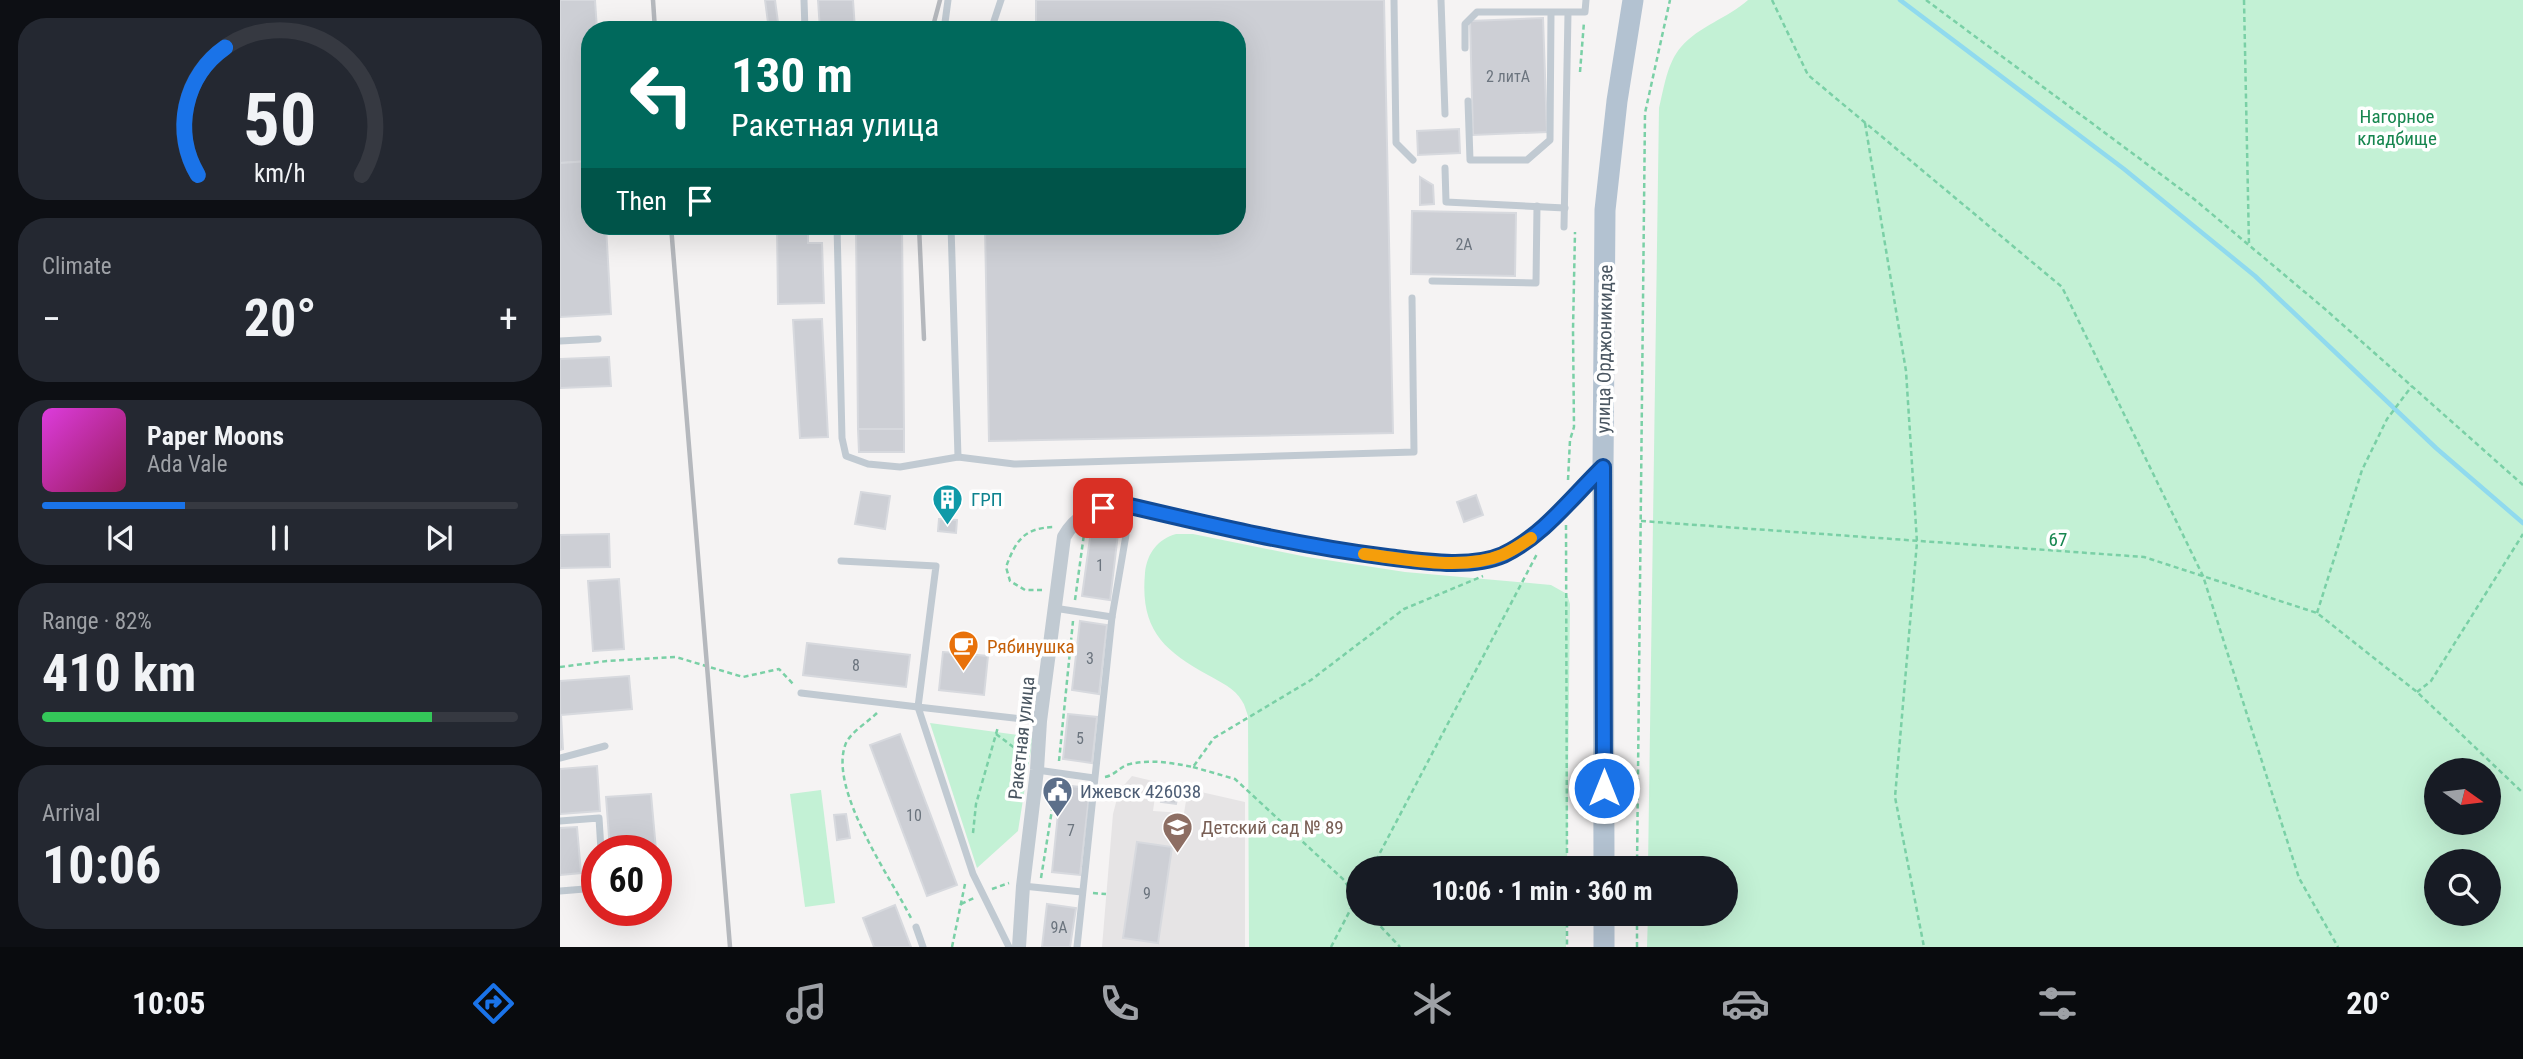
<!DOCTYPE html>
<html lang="en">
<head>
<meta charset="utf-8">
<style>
	body { margin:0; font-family:"Roboto Condensed",sans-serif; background:#242831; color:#f1f3f6; height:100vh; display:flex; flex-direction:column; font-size:26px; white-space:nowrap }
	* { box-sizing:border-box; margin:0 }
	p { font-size:23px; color:#9ea1a6 }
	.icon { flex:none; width:38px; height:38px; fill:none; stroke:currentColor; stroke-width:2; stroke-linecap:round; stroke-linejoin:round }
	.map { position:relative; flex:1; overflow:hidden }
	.panel { display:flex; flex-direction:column; gap:18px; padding:18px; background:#0d0f14; width:560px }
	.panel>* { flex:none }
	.top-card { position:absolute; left:21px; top:21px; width:665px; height:214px; border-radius:28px; box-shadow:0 7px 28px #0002; background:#00695c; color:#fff; overflow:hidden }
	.needle { width:46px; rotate:104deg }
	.fabs { position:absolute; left:1864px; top:758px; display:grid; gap:14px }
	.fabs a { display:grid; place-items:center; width:77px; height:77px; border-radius:50%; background:#171b24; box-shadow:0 7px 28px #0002; font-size:35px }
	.speed { position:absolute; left:21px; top:835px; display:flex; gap:14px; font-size:35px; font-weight:700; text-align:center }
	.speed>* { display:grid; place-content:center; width:91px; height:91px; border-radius:50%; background:#171b24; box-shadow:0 7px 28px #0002; line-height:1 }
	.speed .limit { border:10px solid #d22; background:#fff; color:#111 }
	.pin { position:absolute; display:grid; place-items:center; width:60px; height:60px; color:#fff; margin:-30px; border-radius:14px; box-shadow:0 4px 10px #0006 }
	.me { position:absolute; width:77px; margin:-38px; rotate:0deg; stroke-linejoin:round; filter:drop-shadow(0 0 5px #0008) }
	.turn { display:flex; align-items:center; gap:24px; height:147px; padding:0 35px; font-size:32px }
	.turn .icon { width:91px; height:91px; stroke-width:2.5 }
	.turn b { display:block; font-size:49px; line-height:60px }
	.then { display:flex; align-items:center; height:66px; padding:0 35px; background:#0003; gap:14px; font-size:26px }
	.big { font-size:52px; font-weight:700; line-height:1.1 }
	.panel .card { flex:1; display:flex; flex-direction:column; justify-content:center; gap:10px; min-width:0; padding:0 24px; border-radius:28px; background:#242831 }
	.panel .dial { align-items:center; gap:0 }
	.dial svg { height:182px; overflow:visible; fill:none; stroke:#363941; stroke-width:7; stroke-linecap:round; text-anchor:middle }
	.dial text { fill:#f1f3f6; stroke:none }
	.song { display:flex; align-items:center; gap:21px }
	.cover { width:84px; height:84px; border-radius:10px; background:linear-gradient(135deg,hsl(300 70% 55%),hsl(330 70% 35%)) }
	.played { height:7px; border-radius:4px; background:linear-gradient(90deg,#1a73e8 30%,#363941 30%) }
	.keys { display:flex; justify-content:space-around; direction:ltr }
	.heat { display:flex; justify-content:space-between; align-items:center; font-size:38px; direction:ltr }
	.charge { height:10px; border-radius:5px; background:linear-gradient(90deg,#34c759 82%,#363941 0) }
	.trip { position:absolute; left:786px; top:856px; width:392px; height:70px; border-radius:35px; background:#171b24; box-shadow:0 7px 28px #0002; font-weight:700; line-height:70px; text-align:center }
	.tab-bar { display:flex; height:112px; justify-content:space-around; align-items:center; background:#090b0e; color:#9ea1a6 }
	.tab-bar .icon { width:49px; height:49px }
	.tab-bar .on { color:#1a73e8 }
	.tab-bar b { font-size:32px; color:#f1f3f6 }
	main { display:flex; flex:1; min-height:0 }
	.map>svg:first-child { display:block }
	.education { fill:#e6e4e5 }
	.green { fill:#c3f1d5; fill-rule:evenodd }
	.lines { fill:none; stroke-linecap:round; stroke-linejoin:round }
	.stream { stroke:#90daee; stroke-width:4.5 }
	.building { fill:#cdcfd5; stroke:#d7d9de; stroke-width:2 }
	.path { stroke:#7ad0a6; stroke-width:2.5; stroke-dasharray:5 3.5; stroke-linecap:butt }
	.service { stroke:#c1cad2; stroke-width:7 }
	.minor { stroke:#c1cad2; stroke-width:14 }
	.primary { stroke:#b3c2d1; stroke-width:21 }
	.rail { stroke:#b5b8bd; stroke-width:4.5 }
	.route-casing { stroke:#114b97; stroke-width:18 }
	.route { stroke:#1a73e8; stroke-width:12 }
	.slow { stroke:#f59e0b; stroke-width:12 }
	.labels { text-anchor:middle; stroke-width:7; stroke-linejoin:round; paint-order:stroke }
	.number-label { font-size:16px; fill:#6b747e }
	.park-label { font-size:19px; fill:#17864f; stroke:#fff }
	.street-label { font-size:19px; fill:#4a5661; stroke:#fff }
	.culture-label { font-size:19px; fill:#0d838f; stroke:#fff; text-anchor:start }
	.food-label { font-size:19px; fill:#c56008; stroke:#fff; text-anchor:start }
	.service-label { font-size:19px; fill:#4e5e75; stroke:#fff; text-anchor:start }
	.education-label { font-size:19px; fill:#785e54; stroke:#fff; text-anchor:start }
</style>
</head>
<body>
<main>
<section class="panel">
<div class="card dial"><svg viewBox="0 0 100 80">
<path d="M14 69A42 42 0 1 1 86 69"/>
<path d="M14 69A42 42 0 0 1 26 13" stroke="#1a73e8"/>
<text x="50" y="56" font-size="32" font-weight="700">50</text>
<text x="50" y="72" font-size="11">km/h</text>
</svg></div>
<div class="card"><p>Climate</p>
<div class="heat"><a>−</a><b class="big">20°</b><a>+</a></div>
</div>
<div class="card">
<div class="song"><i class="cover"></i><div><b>Paper Moons</b><p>Ada Vale</p></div></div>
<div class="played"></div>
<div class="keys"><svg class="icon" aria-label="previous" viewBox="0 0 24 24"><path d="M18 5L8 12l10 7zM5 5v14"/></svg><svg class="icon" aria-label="pause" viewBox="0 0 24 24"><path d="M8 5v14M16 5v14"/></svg><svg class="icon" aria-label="next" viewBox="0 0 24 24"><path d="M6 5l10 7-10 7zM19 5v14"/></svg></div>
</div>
<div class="card"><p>Range · 82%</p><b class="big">410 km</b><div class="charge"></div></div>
<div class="card"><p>Arrival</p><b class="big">10:06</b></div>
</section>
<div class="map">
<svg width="1963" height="947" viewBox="0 0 1963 947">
	<rect width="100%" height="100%" fill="#f5f3f3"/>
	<!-- education -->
	<polygon class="education" points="572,776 597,782 593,811 624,813 628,789 685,802 685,947 542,947 553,814 559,791"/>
	<!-- green -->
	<g class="green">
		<path d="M1188 0H1963V947H1087L1088 914H1166V868H1088L1099 108C1104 88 1107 63 1121 47 1139 26 1168 18 1188 0ZM1876 770H1928V822H1876ZM1876 861H1928V914H1876Z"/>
		<path d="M616 534H633L747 557 845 572 991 585 1007 594 1010 604 1007 868H798V914H1006V947H689L688 716C686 711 685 705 682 701 675 688 660 682 648 675 602 650 580 628 585 573 587 553 598 539 616 534Z"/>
		<polygon points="370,723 473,737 458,831 417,868"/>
		<polygon points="261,790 275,903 245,907 230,794"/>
	</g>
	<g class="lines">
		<!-- stream -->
		<polyline class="stream" points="1340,0 1564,169 1695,276 1876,448 1963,523"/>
	</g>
	<!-- building -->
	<g class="building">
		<polygon points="0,0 35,0 37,30 30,30 30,161 0,163"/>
		<polygon points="205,0 215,0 219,30 209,30"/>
		<polygon points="258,0 293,0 295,30 260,30"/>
		<polygon points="476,0 824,0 833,433 429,441 425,226 677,226 677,30 476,30"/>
		<polygon points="983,18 987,132 913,135 910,21"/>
		<polygon points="899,129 900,153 858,155 857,131"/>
		<polygon points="30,161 30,226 46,226 51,314 0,317 0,163"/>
		<polygon points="860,177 873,185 874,204 860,205"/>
		<polygon points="852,211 956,213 955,276 851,274"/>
		<polygon points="217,226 248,226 248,243 262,243 264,303 218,304"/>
		<polygon points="296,226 342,226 344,429 298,429"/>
		<polygon points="262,319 268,437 240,438 233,320"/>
		<polygon points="49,357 51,386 0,388 0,359"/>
		<polygon points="298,429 344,429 344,452 299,452"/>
		<polygon points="301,492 330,496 325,529 295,524"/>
		<polygon points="916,495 923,515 904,522 897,502"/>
		<polygon points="379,519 397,520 396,533 378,531"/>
		<polygon points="531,531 558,534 550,600 522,596"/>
		<polygon points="49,534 50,567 0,568 0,535"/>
		<polygon points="59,579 64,649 33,651 28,581"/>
		<polygon points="520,621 547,625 539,694 512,690"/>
		<polygon points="247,643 350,655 346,687 243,675"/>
		<polygon points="383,652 428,656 424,695 379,690"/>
		<polygon points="69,676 72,709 1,715 3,749 0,750 0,681"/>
		<polygon points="508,714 537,717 532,763 503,759"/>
		<polygon points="340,734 397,885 367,896 310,745"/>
		<polygon points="37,766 40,811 0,814 0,769"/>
		<polygon points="501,785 530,788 520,875 492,872"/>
		<polygon points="604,787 619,789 616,804 601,802"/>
		<polygon points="91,794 96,850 50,850 46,797"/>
		<polygon points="286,814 290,838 277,840 274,815"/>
		<polygon points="17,827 21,873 0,875 0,828"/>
		<polygon points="577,842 612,847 598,943 563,938"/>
		<polygon points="487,904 516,908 510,947 482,947"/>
		<polygon points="335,905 351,947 314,947 303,918"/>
	</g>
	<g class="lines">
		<!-- path -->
		<g class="path">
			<polyline points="1212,0 1248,75 1502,287 1643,576 1739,878 1778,947"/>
			<polyline points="1366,0 1634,199 1765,309 1963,485"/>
			<polyline points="1684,0 1689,245"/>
			<polyline points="1020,72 1024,22"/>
			<polyline points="1305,123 1346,371 1357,542 1335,797 1364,947"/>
			<polyline points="1008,480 1010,440 1014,427 1013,330 1015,232"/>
			<polyline points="1081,521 1584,557 1757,613 1857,692 1963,793"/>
			<polyline points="1006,525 1007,868"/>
			<path d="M482 590H465L450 581 446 567C456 540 464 528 494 527"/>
			<polyline points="515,600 524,534"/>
			<polyline points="1757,613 1802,470 1827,419 1852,386"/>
			<polyline points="0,667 47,661 116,657 183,677 219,669 234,685"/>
			<polyline points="1857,692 1871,681 1963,534"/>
			<path d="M317 713C309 721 291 732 286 743 267 788 331 878 351 918"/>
			<polyline points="436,734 464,755"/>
			<polyline points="499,761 513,621"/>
			<polyline points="633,767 675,779 784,880 798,902"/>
			<path d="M545 777C556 775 560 766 570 764 592 759 612 763 633 767L654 738 751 680 844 609 923 576"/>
			<polyline points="413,833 416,804 438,727"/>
			<polyline points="812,868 978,552"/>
			<polyline points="1077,868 1085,113 1110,0"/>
			<polyline points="481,878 496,785"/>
			<polyline points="432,889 449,883"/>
			<polyline points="533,893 546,894"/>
			<polyline points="401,904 414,898"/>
			<polyline points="809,914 840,947"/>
			<polyline points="1007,914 1007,947"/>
			<polyline points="392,947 405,884"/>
			<polyline points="771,947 798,895"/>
			<polyline points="1077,947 1077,914"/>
		</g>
		<!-- service -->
		<g class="service">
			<polyline points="244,0 245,30"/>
			<polyline points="834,0 836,143 853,160"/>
			<polyline points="881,0 885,114"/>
			<polyline points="384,30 388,0"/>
			<polyline points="431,30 441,0"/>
			<polyline points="905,48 905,24 917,12 1025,12 1026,0"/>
			<polyline points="908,101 910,160 967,160 990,140 991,13"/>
			<polyline points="885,168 886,202 1005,208"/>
			<polyline points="277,226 282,438 286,456 308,464 340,467 398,457 454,464 854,452 852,298"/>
			<polyline points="391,226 398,457"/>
			<polyline points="1004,227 1008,13"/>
			<polyline points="872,281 976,283 977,206"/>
			<polyline points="0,341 38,339"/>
			<polyline points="494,608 552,617"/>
			<polyline points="241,693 358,707 376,566 281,561"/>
			<polyline points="0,758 45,746"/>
			<polyline points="477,770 534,778"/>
			<polyline points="0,821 39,818 41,850"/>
			<polyline points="463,886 522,892"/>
			<polyline points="0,891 37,888"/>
			<polyline points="356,927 363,947"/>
			<polyline points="449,947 413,874 358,707 479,721"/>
			<polyline points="517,947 552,617 566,535"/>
		</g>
		<!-- minor -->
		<path class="minor" d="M459 947 463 886 477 770 480 721 504 537C518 512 542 504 570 506L755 547 856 560 906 563 941 556 976 535 1043 467"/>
		<!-- primary -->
		<g class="primary">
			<polyline points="1044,868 1043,467 1045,210 1057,101 1073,0"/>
			<polyline points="1044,914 1044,947"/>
		</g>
		<!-- rail -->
		<g class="rail">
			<polyline points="93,0 95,30"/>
			<polyline points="372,30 380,0"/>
			<polyline points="111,226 170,947"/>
			<polyline points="359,226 364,339"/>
		</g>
	</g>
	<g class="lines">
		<defs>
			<path id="route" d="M543 508 570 506C655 526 740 546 827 557 861 561 911 569 943 555 983 536 1012 497 1043 467L1044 788"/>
		</defs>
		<!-- route casing -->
		<use href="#route" class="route-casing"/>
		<!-- route -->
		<use href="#route" class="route"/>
		<!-- slow -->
		<path class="slow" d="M804 554C845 559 903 571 942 555 952 551 962 544 971 538"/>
	</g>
	<!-- icons -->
	<defs>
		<symbol id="building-pin" viewBox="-11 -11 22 30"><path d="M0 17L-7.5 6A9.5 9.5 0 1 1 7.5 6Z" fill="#0f9aa8" stroke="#fff"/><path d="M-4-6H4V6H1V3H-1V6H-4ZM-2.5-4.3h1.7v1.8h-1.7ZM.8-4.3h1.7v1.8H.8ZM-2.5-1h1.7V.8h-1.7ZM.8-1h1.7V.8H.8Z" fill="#fff"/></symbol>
		<symbol id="cafe-pin" viewBox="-11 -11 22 30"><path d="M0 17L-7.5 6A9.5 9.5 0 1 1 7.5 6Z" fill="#e8710a" stroke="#fff"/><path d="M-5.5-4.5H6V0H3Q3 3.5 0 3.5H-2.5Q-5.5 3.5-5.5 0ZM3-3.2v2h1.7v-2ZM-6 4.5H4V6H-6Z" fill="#fff"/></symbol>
		<symbol id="civic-pin" viewBox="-11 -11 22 30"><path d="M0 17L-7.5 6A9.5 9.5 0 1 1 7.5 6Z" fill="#5c6f8a" stroke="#fff"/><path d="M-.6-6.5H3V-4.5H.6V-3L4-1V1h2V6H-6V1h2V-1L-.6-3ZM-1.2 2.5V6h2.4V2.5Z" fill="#fff"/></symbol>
		<symbol id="school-pin" viewBox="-11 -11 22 30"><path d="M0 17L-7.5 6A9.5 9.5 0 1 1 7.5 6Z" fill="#8d6e63" stroke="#fff"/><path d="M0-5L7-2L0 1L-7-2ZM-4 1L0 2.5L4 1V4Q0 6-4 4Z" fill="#fff"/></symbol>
	</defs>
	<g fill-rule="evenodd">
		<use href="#building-pin" x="370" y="482" width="35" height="47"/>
		<use href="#cafe-pin" x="386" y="628" width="35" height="47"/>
		<use href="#civic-pin" x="480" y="774" width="35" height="47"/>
		<use href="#school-pin" x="600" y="810" width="35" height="47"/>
	</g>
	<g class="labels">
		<!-- number labels -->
		<g class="number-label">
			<text x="948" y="82">2 литА</text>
			<text x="904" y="250">2А</text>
			<text x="540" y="571">1</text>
			<text x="530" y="664">3</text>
			<text x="296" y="671">8</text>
			<text x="520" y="744">5</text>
			<text x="354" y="821">10</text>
			<text x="511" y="836">7</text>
			<text x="587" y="899">9</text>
			<text x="499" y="933">9А</text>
		</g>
		<!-- park labels -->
		<g class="park-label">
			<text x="1837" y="123">Нагорное<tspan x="1837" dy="22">кладбище</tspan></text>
			<text x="1498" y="546">67</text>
		</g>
		<!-- street labels -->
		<g class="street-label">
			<text transform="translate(1044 349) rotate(-89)" y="7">улица Орджоникидзе</text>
			<text transform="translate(461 738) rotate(-84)" y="7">Ракетная улица</text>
		</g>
		<!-- culture labels -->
		<g class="culture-label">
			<text x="411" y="506">ГРП</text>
		</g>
		<!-- food labels -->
		<g class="food-label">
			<text x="427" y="653">Рябинушка</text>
		</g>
		<!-- service labels -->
		<g class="service-label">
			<text x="520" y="798">Ижевск 426038</text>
		</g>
		<!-- education labels -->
		<g class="education-label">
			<text x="641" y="834">Детский сад № 89</text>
		</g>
	</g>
</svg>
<div class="fabs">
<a><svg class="needle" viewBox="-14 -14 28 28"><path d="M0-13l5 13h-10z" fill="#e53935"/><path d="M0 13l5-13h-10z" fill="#9ea1a6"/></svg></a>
<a><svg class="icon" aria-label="search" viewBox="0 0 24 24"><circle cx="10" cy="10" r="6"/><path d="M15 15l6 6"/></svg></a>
</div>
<div class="speed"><div class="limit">60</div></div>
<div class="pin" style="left:543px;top:508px;background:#d93025"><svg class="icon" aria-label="arrive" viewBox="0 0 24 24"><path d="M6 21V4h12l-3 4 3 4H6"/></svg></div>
<svg class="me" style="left:1044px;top:788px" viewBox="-20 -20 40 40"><circle r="17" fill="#1a73e8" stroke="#fff" stroke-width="3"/><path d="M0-11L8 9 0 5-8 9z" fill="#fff"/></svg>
<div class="trip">10:06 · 1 min · 360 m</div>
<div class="top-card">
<div class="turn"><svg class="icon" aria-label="left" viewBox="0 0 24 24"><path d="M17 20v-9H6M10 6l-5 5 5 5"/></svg><div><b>130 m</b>Ракетная улица</div></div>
<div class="then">Then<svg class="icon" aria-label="arrive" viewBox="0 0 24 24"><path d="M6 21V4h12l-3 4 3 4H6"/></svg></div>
</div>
</div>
</main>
<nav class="tab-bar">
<b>10:05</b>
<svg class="icon on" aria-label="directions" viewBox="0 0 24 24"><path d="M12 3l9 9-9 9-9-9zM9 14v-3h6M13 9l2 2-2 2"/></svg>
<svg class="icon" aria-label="music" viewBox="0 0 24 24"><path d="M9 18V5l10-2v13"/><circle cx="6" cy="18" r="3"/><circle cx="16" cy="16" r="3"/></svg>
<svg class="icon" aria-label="phone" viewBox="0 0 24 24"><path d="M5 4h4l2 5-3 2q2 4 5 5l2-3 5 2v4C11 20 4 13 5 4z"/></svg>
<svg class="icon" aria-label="climate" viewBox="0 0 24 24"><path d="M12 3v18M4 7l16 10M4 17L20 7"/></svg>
<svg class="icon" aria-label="car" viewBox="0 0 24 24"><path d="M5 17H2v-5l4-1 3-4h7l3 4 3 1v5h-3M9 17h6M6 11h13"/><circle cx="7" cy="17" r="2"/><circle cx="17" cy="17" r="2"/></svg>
<svg class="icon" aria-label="filters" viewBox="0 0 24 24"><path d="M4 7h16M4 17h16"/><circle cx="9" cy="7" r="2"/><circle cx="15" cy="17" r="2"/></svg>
<b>20°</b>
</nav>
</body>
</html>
